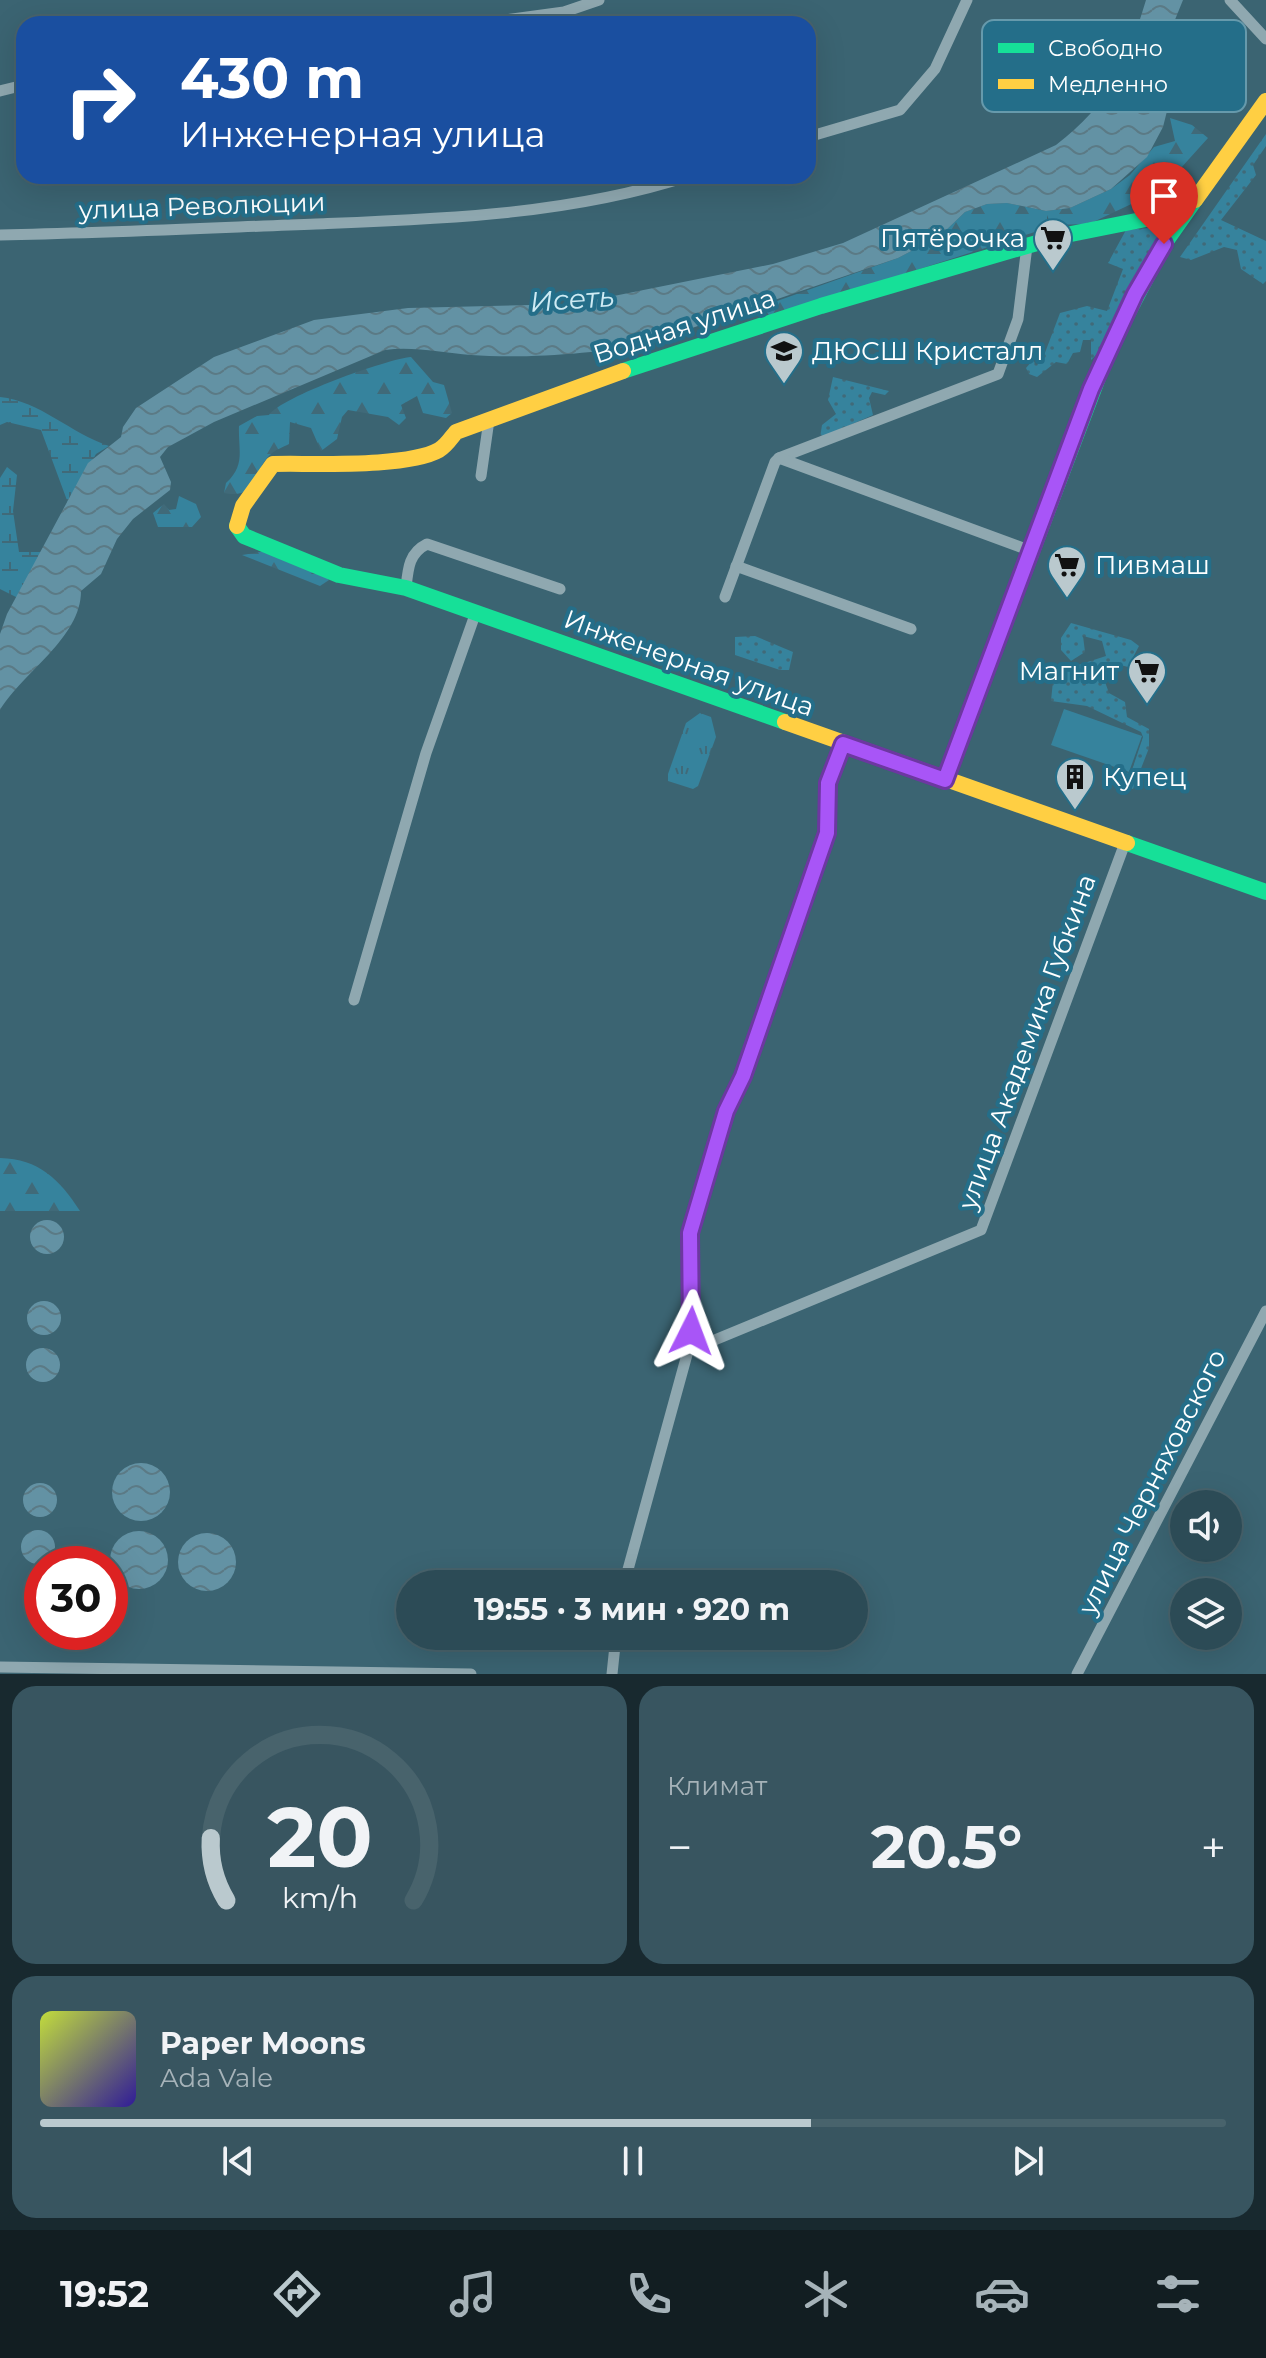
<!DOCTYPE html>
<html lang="ru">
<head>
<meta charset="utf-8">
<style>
	body { margin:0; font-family:Montserrat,sans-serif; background:#385560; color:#f1f3f6; height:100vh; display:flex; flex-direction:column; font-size:30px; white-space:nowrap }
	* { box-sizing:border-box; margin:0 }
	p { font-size:26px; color:#a6b3b9 }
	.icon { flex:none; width:44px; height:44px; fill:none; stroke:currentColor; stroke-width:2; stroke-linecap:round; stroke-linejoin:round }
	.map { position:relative; height:1674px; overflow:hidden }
	.panel { display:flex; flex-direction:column; gap:12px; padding:12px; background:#18292f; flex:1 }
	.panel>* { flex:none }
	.hud { position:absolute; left:16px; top:16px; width:800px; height:168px; border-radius:24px; box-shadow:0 8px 32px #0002,0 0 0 2px #48636c; background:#1a4fa0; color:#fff; overflow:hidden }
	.buttons { position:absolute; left:1170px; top:1490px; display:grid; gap:16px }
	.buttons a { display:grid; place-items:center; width:72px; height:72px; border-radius:50%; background:#2c4b56; box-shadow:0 8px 32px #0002,0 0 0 2px #48636c; font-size:40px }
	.speed { position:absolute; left:24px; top:1546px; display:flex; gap:16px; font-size:40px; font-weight:700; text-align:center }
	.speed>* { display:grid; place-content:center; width:104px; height:104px; border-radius:50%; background:#2c4b56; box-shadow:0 8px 32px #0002,0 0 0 2px #48636c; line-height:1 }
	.speed .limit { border:12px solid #d22; background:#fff; color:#111 }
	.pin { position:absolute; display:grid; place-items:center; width:68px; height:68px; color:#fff; margin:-82px -34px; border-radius:50% 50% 50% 0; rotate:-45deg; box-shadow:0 0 8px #0007 }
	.pin .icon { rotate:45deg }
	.me { position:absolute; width:88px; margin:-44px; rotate:3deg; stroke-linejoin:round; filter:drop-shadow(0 0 6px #0008) }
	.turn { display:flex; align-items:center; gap:28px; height:168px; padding:0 32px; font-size:36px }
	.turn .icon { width:104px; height:104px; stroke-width:2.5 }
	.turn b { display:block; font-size:56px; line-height:68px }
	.big { font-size:60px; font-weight:700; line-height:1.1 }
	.panel .card { flex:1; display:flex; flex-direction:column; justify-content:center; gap:12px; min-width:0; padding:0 28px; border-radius:24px; background:#385560 }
	.panel .dial { align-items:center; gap:0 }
	.dial svg { height:208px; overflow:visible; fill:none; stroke:#48636c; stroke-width:7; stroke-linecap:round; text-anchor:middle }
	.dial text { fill:#f1f3f6; stroke:none }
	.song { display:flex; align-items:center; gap:24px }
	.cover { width:96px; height:96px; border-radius:12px; background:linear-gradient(135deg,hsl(70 70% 55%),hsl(250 70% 35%)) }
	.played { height:8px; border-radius:4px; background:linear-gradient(90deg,#bac9ce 65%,#48636c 65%) }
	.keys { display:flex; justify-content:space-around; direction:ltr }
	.heat { display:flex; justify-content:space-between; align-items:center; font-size:44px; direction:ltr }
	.panel .tiles { flex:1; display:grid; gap:12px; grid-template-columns:1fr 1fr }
	.card:last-child { grid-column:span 2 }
	.trip { position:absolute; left:396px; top:1570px; width:472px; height:80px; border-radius:40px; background:#2c4b56; box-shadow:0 8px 32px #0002,0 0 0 2px #48636c; font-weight:700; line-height:80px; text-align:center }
	.dock { display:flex; height:128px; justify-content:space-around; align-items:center; background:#121e22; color:#a6b3b9 }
	.dock .icon { width:56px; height:56px }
	.dock .selected { color:#bac9ce }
	.dock b { font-size:36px; color:#f1f3f6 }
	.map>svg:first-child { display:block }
	.grass { fill:url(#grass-tufts) }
	.forest { fill:url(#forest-firs) }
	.wetland { fill:url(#wetland-marsh) }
	.park { fill:url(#park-dots) }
	.garden { fill:#36839d }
	.water { fill:url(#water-waves) }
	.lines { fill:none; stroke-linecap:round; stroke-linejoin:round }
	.street { stroke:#8fa8b0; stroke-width:11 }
	.fast { stroke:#16e098; stroke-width:16 }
	.slow { stroke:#ffcf43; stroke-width:16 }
	.route-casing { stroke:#6d37a1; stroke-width:20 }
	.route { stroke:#a855f7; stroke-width:14 }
	.labels { text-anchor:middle; stroke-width:8; stroke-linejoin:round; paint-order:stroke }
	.street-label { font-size:26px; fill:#fff; stroke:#246e89 }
	.poi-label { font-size:26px; fill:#fff; stroke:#246e89; text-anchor:start }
	.water-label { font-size:28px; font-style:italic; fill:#ceebf4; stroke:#246e89 }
	.key { fill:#246e89; stroke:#669aac; stroke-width:2 }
	.key-label { font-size:22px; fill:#fff }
</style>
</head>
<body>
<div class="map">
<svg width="1266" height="1674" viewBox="0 0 1266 1674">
	<defs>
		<pattern id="grass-tufts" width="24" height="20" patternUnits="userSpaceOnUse" patternTransform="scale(2)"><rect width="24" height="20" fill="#36839d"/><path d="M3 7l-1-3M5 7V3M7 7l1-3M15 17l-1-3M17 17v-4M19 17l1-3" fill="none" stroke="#406a79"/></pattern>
		<pattern id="forest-firs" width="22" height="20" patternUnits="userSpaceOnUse" patternTransform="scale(2)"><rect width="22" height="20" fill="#36839d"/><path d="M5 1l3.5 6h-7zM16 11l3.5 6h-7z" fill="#406a79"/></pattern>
		<pattern id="wetland-marsh" width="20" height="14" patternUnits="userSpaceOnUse" patternTransform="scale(2)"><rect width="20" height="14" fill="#36839d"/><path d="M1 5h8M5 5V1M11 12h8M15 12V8" fill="none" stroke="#406a79"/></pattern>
		<pattern id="park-dots" width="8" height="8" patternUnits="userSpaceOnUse" patternTransform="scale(2)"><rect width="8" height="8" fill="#36839d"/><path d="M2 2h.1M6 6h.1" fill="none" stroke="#406a79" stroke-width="1.8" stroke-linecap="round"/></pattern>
		<pattern id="water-waves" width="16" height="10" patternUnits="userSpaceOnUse" patternTransform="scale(2)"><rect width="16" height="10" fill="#6392a4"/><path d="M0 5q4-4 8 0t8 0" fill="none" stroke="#5b7a85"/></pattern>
	</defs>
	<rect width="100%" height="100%" fill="#3b6472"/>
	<!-- grass -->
	<polygon class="grass" points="700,713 711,717 716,737 698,786 693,789 668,781 668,774 686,723"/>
	<!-- forest -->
	<g class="forest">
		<polygon points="1170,118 1192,125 1208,138 1161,190 1089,224 1051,225 1047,215 1047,225 1041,230 770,317 763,306 898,258 940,236 965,212 987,204 1007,203 1046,211 1070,208 1111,189 1130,175 1154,147 1175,141"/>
		<path d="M411 357 433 382 444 385 452 413 446 418 423 413 417 396 401 405 406 418 399 425 388 417 348 410 342 417 337 439 321 451 311 428 290 422 289 444C283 447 275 450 271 454 252 471 258 500 224 493L226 483C246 465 238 450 239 426L257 416 269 415C281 397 387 359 411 357Z"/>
		<polygon points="179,496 196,504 201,517 192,527 158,527 153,513 164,504 169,510 176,509"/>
		<polygon points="266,551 320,572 329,580 320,586 242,555"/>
		<path d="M0 1158C39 1159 59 1179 80 1211H0Z"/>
	</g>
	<!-- wetland -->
	<g class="wetland">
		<path d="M0 397C40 401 70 433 109 446L96 454 68 503 41 430 7 422 0 425Z"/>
		<polygon points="7,467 17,475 13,511 19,552 43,552 18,598 0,589 0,478"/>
	</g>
	<!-- park -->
	<g class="park">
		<polygon points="1266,134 1266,146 1253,165 1256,175 1221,220 1266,241 1266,281 1263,284 1241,269 1237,250 1224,247 1191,260 1180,257"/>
		<polygon points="1149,228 1158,236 1098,353 1091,360 1091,340 1083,340 1080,352 1073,353 1067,364 1056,362 1037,377 1029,374 1026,368 1033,360 1036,365 1043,358 1060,313 1087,306 1107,311 1123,269 1108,263 1126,230"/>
		<polygon points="833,377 889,391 885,395 872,392 869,398 873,415 820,438 822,425 836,414 828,400"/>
		<polygon points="1071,623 1131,640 1139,646 1128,667 1113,663 1105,682 1109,693 1125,702 1127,717 1149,729 1149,748 1133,789 1105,777 1114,772 1131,773 1143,737 1141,732 1087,706 1051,701 1053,681 1072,667 1106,656 1102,641 1083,636 1085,652 1071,661 1061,650 1061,638"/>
		<polygon points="755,636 793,652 789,670 780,670 735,655 735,637"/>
	</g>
	<!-- garden -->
	<polygon class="garden" points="1064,709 1142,736 1129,772 1051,745"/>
	<!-- water -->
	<g class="water">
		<path d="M1146 0H1183L1170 32 1175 52 1173 87 1163 127 1147 157 1111 189 1070 208 1046 211 1007 203 987 204 965 212 940 236 898 258 648 343C599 354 521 359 471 355 443 353 413 346 385 350L214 422 168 447 160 457 171 482 170 490 133 519 117 539 101 574 81 591C81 638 23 672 0 710V634L7 614 88 463 121 437 123 427 136 408 214 357 314 320 408 308 574 304 773 264 843 243 1056 145C1110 104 1127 63 1146 0Z"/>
		<circle cx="47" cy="1237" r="17"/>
		<circle cx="44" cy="1318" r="17"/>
		<circle cx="43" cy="1365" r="17"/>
		<circle cx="141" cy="1492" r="29"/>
		<circle cx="40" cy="1500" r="17"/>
		<circle cx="38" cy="1547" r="17"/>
		<circle cx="139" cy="1560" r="29"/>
		<circle cx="207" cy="1562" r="29"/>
	</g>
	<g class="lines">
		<!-- street -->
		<g class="street">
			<polyline points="1230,0 1266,39"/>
			<polyline points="474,24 564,12 599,0"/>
			<polyline points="0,91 24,85"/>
			<polyline points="808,137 900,110 935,69 967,0"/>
			<path d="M0 235C105 233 211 228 316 224 441 219 569 215 689 176"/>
			<polyline points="779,458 998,374 1018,319 1027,246"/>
			<polyline points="779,458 1031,551"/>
			<polyline points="481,476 489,420"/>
			<polyline points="736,566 911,629"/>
			<path d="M406 588C408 568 409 553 427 544L560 589"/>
			<polyline points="725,597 775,462 779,458"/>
			<polyline points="354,1000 426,753 476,612"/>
			<polyline points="688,1351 981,1230 1125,843"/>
			<polyline points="624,1584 688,1351 693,1312 690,1233 726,1111 743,1076 827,833 828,783 843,744"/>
			<polyline points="0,1667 471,1674"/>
			<polyline points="612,1674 616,1636"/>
			<polyline points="1077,1674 1266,1311"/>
		</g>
		<!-- fast -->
		<g class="fast">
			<polyline points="623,371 821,306 1061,236 1186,211"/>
			<polyline points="237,526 244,536 339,575 406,588 785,722"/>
			<polyline points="945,780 1109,349 1164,244 1195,200"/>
			<polyline points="1127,843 1266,892"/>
		</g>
		<!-- slow -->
		<g class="slow">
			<polyline points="1195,200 1266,101"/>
			<path d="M237 526 243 506 273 464C312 463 407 468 439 450 446 446 451 438 456 432L623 371"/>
			<polyline points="785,722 1127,843"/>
		</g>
	</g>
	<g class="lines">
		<defs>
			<polyline id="route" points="691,1331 690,1233 726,1111 743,1076 827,833 828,783 843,744 945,780 1091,389 1135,294 1164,244"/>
		</defs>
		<!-- route casing -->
		<use href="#route" class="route-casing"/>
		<!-- route -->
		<use href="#route" class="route"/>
	</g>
	<!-- icons -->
	<defs>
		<symbol id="supermarket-pin" viewBox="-11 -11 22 30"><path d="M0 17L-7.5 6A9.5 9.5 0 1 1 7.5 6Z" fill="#bac9ce" stroke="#246e89"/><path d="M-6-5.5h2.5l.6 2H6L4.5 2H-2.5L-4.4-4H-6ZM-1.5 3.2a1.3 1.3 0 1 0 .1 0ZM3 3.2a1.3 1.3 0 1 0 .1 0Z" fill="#111"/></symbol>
		<symbol id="school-pin" viewBox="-11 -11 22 30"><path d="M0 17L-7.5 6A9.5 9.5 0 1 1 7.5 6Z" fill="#bac9ce" stroke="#246e89"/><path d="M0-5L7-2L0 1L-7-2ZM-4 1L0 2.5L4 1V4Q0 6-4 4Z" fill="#111"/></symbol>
		<symbol id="building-pin" viewBox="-11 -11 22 30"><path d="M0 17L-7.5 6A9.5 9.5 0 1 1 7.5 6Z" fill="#bac9ce" stroke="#246e89"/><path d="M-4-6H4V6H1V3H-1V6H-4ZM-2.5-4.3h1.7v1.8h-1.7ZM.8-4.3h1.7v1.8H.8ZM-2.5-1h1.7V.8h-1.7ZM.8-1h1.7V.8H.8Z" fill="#111"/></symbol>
	</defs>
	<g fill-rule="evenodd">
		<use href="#supermarket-pin" x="1031" y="216" width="44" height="60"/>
		<use href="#school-pin" x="762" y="329" width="44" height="60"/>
		<use href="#supermarket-pin" x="1045" y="543" width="44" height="60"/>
		<use href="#supermarket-pin" x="1125" y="649" width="44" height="60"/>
		<use href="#building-pin" x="1053" y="755" width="44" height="60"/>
	</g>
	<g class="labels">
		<!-- street labels -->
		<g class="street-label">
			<text transform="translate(202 206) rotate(-2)" y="9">улица Революции</text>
			<text transform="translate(684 326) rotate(-18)" y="9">Водная улица</text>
			<text transform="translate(689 663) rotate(20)" y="9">Инженерная улица</text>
			<text transform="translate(1027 1042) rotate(-70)" y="9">улица Академика Губкина</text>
			<text transform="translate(1152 1482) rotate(-63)" y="9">улица Черняховского</text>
		</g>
		<!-- poi labels -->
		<g class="poi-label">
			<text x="1025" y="247" text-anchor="end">Пятёрочка</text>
			<text x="812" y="360">ДЮСШ Кристалл</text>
			<text x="1095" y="574">Пивмаш</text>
			<text x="1119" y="680" text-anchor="end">Магнит</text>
			<text x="1103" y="786">Купец</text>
		</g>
		<!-- water labels -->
		<g class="water-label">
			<text transform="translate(572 299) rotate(-4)" y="10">Исеть</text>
		</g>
	</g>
	<!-- legend -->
	<rect x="982" y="20" width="264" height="92" rx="12" class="key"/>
	<rect x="998" y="43" width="36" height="10" fill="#16e098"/>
	<rect x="998" y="79" width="36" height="10" fill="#ffcf43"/>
	<g class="key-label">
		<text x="1048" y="56">Свободно</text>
		<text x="1048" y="92">Медленно</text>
	</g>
</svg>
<div class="buttons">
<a><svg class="icon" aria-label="sound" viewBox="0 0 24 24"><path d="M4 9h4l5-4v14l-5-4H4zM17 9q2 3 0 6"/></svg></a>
<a><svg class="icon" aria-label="layers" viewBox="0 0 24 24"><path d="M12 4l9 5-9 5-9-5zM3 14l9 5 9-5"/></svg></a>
</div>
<div class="speed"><div class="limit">30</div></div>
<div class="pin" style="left:1164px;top:244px;background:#d93025"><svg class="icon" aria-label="arrive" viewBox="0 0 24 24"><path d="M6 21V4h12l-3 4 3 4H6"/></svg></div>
<svg class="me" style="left:691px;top:1331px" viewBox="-20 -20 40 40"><path d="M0-17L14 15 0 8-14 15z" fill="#a855f7" stroke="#fff" stroke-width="4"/></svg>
<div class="trip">19:55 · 3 мин · 920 m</div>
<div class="hud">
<div class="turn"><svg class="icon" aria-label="right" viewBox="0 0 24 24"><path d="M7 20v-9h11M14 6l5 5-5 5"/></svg><div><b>430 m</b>Инженерная улица</div></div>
</div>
</div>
<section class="panel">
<div class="tiles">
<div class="card dial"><svg viewBox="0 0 100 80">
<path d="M14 69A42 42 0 1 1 86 69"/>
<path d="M14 69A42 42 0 0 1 8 45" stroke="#bac9ce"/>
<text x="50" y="56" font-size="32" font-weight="700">20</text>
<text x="50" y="72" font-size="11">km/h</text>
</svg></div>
<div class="card"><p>Климат</p>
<div class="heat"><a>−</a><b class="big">20.5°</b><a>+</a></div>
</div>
<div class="card">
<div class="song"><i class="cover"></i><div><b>Paper Moons</b><p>Ada Vale</p></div></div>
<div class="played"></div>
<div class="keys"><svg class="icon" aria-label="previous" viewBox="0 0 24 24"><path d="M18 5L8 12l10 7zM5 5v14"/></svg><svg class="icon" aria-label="pause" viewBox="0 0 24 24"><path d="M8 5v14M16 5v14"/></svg><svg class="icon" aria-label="next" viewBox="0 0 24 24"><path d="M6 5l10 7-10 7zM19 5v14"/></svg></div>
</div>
</div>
</section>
<nav class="dock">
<b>19:52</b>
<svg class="icon selected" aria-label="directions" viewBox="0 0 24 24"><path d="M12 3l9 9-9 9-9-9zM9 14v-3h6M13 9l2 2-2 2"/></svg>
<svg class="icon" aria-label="music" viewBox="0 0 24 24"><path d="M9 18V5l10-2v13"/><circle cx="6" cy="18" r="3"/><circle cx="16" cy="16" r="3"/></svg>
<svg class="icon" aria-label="phone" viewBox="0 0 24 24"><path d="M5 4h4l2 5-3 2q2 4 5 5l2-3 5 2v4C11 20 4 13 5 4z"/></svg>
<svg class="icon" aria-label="climate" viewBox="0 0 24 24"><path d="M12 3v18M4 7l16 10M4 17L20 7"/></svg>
<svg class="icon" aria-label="car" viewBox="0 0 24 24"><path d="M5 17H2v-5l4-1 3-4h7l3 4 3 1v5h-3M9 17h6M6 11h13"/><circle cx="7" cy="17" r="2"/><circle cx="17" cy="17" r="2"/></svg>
<svg class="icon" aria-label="filters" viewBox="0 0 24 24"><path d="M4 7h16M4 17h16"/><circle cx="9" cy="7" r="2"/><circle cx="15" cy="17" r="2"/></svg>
</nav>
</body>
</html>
